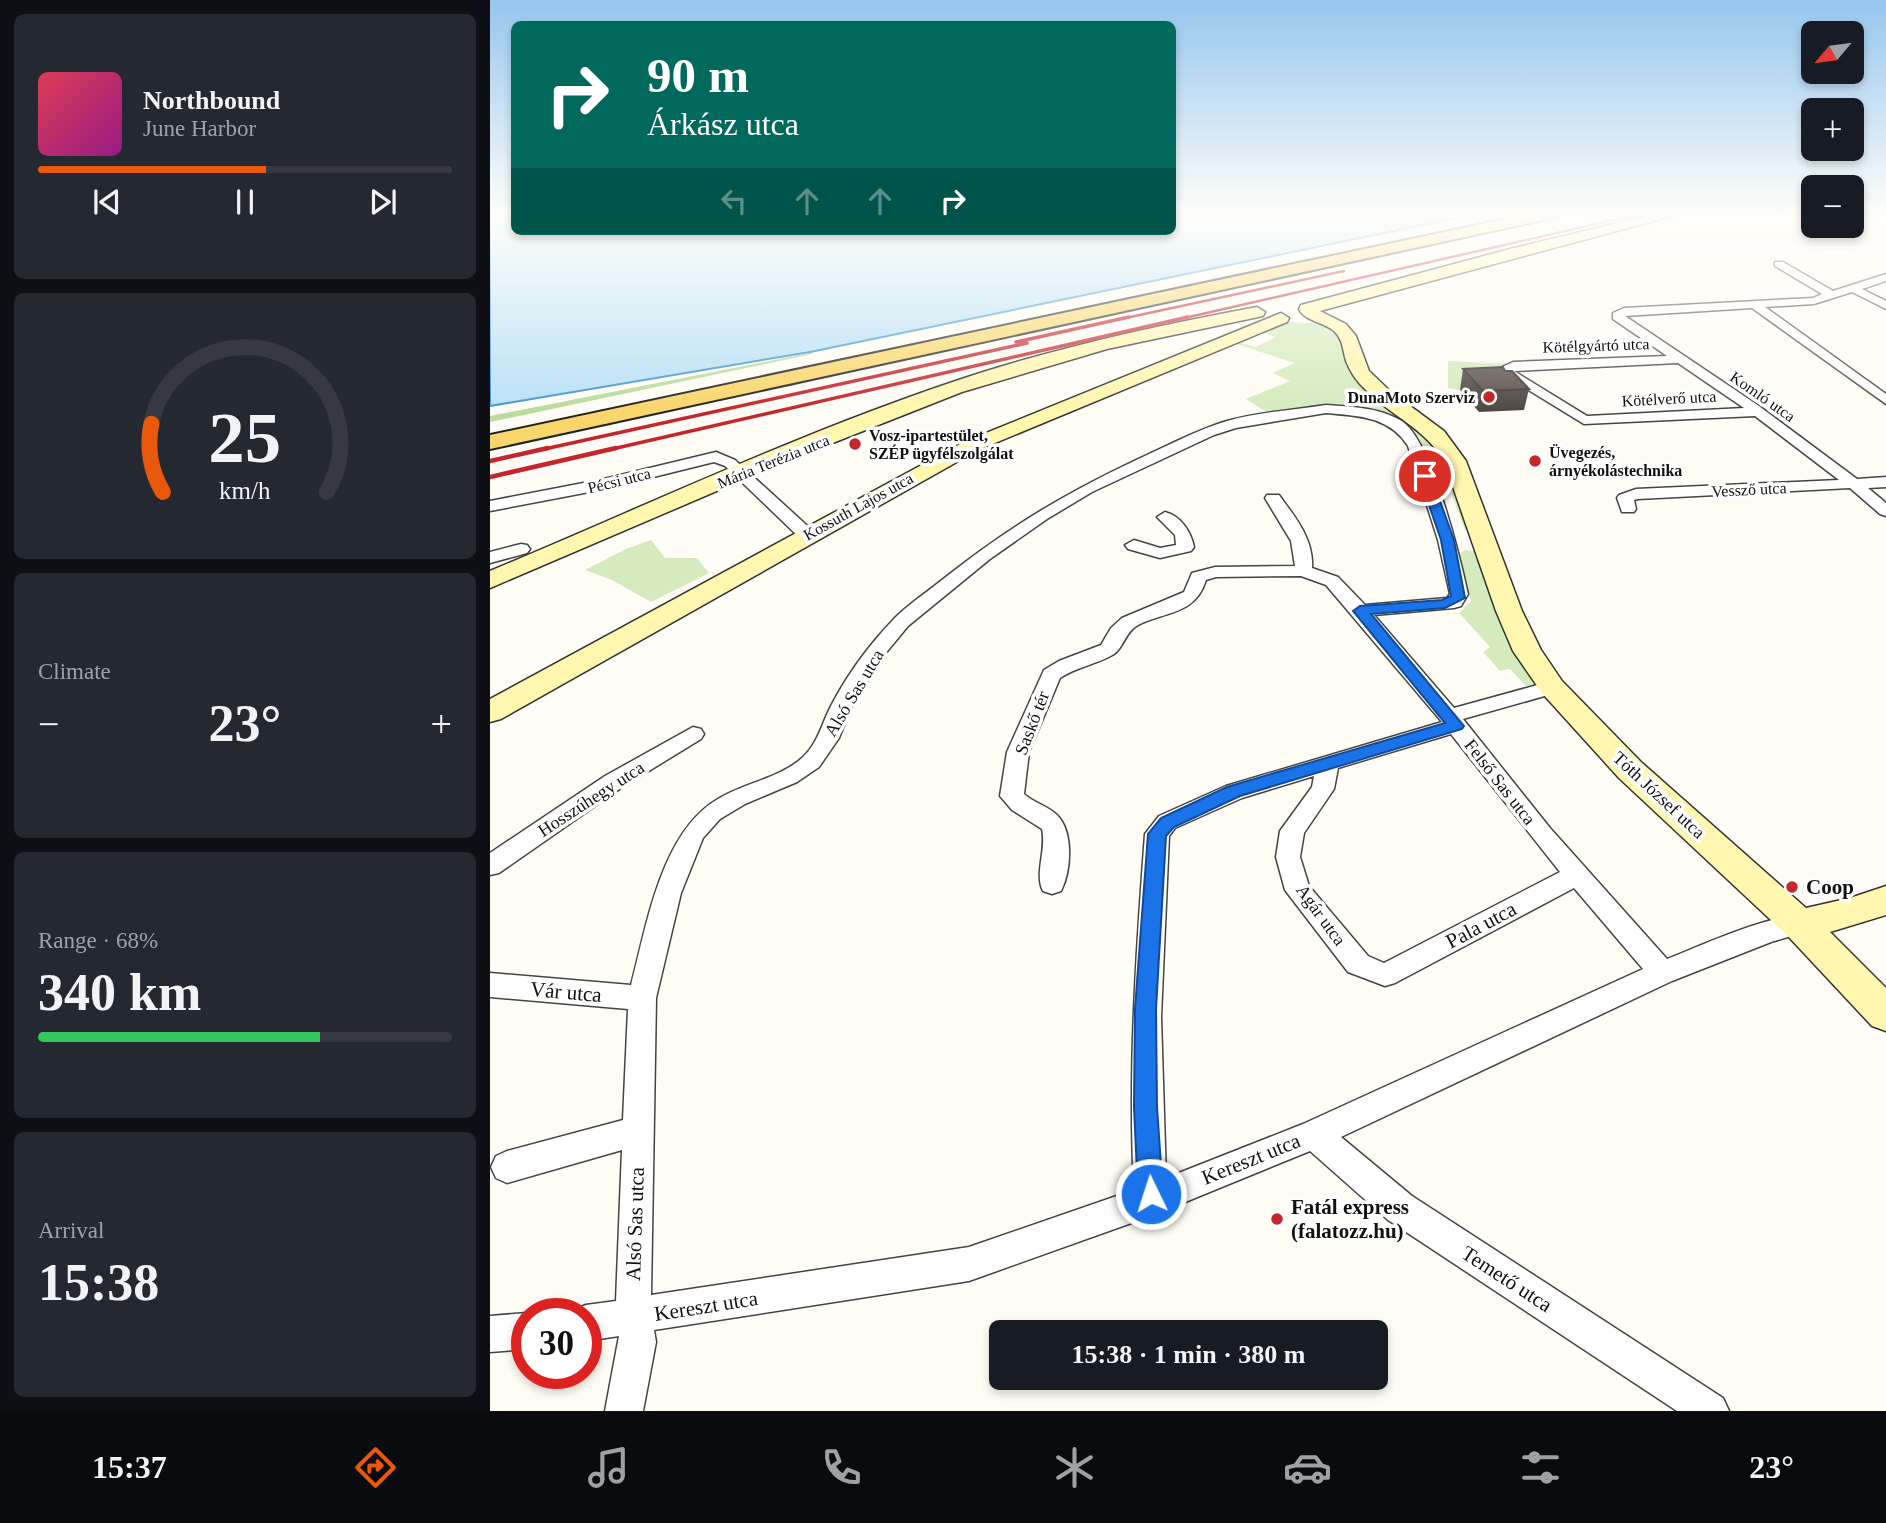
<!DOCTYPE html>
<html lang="en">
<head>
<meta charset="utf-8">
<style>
	body { margin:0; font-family:Georgia,serif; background:#242831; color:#f1f3f6; height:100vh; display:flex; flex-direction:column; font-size:26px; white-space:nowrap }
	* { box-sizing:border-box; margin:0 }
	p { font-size:23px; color:#9ea1a6 }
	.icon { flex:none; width:38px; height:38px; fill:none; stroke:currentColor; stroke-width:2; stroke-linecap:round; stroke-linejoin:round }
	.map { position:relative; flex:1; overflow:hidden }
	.side { display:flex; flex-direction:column; gap:14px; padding:14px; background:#0d0f14; width:490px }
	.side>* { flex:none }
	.guide { position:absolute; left:21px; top:21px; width:665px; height:214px; border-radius:10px; box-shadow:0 4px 10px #0003; background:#00695c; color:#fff; overflow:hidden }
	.needle { width:46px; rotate:241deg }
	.tools { position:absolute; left:1311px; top:21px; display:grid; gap:14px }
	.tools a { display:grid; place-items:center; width:63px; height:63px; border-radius:10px; background:#171b24; box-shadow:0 4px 10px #0003; font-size:35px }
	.speed { position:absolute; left:21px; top:1298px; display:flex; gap:14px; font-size:35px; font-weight:700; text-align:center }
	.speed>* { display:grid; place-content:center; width:91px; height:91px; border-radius:50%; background:#171b24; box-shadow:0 4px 10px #0003; line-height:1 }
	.speed .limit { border:10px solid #d22; background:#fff; color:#111 }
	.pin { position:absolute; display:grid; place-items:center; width:60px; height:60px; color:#fff; margin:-30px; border:4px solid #fff; border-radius:50%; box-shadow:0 2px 7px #0007 }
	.me { position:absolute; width:77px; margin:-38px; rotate:356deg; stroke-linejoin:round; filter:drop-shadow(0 0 5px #0008) }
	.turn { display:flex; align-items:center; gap:24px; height:147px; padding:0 21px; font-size:32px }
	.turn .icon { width:91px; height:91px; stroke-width:2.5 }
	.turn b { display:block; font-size:49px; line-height:60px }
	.lanes { display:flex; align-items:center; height:66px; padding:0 21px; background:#0003; justify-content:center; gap:35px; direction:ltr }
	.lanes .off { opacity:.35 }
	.big { font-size:52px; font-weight:700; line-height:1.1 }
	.side .widget { flex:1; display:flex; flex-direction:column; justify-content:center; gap:10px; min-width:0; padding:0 24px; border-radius:10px; background:#242831 }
	.side .dial { align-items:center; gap:0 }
	.dial svg { height:182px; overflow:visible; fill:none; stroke:#363941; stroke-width:7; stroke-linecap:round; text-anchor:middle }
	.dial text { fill:#f1f3f6; stroke:none }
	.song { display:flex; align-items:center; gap:21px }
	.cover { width:84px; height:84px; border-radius:10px; background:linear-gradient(135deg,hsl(350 70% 55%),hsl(310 70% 35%)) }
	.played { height:7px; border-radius:4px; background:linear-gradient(90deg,#ea580c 55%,#363941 55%) }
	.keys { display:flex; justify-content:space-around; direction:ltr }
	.heat { display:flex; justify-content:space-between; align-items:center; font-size:38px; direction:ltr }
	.charge { height:10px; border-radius:5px; background:linear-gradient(90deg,#34c759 68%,#363941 0) }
	.trip { position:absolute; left:499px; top:1320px; width:399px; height:70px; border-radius:10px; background:#171b24; box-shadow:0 4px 10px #0003; font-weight:700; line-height:70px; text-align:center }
	.menu { display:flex; height:112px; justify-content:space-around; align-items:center; background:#090b0e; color:#9ea1a6 }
	.menu .icon { width:49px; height:49px }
	.menu .on { color:#ea580c }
	.menu b { font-size:32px; color:#f1f3f6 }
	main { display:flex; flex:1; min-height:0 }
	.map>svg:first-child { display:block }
	.green { fill:#d5ebbd }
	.forest { fill:#b9dc9c }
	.water { fill:#b9e0f7; stroke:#3f96cf; stroke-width:2 }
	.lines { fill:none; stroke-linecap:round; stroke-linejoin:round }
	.street-casing { stroke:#444; stroke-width:3 }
	.secondary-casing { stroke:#333; stroke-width:3 }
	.primary-casing { stroke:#222; stroke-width:4 }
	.street { fill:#fff; fill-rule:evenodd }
	.secondary { fill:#fff6b0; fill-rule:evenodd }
	.primary { fill:#f9d66b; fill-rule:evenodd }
	.rail-far2 { stroke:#c4262e; stroke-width:2.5 }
	.rail-far1 { stroke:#c4262e; stroke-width:3.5 }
	.rail { stroke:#c4262e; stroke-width:4.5 }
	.wall { fill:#4d4742 }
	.building { fill:#5a524d; stroke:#3f3936; stroke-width:2 }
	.route { fill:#1a73e8; stroke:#114b97; stroke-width:2 }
	.poi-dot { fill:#c4262e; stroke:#fff; stroke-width:2.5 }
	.labels { text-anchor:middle; stroke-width:7; stroke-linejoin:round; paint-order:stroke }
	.far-street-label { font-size:16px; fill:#111; stroke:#fff }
	.far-poi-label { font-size:16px; font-weight:bold; fill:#111; stroke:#fff; text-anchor:start }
	.street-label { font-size:18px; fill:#111; stroke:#fff }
	.near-poi-label { font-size:21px; font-weight:bold; fill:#111; stroke:#fff; text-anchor:start }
	.near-street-label { font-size:21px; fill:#111; stroke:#fff }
</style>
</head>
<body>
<main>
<section class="side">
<div class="widget">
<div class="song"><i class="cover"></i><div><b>Northbound</b><p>June Harbor</p></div></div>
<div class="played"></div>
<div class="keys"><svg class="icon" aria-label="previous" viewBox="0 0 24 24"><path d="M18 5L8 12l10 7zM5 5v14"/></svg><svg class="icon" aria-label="pause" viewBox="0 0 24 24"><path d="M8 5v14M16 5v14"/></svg><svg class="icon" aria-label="next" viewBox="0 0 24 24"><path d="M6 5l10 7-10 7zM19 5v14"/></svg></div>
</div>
<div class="widget dial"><svg viewBox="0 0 100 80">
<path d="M14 69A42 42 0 1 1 86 69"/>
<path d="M14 69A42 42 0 0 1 9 39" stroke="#ea580c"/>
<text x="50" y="56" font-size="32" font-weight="700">25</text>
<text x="50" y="72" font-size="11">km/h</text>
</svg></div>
<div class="widget"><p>Climate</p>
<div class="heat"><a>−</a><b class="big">23°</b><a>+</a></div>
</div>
<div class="widget"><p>Range · 68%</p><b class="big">340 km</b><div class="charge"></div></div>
<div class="widget"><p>Arrival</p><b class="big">15:38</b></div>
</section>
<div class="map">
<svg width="1396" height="1411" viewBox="0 0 1396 1411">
	<rect width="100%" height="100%" fill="#fffdf5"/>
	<!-- green -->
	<g class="green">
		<polygon points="797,322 826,323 846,331 867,378 948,438 984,530 975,530 959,487 950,486 933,445 924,432 898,415 867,408 778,413 756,399 800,381 782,373 805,363 743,343 747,341 766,347 786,337 770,332"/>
		<polygon points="958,361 1025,364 1012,367 1011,371 970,390 958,388"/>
		<polygon points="161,540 175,558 207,558 219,573 161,602 122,580 95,570 136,549"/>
		<polygon points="975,550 986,551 1052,685 1037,687 1020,669 1010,671 993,652 1000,647 969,613 981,601 969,554"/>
	</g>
	<!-- forest -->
	<polygon class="forest" points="325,352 318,355 0,422 0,416"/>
	<!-- water -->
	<polygon class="water" points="0,214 24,214 24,231 682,231 683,214 986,214 320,352 0,406"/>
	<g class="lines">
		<defs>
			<g id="street">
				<path d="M1285 262H1293L1343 291 1396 274V281L1372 289 1396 301V309L1362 292 1324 304 1275 307 1396 394V404L1262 308 1135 316 1269 406 1367 479 1396 477V487L1378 488 1396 503V516L1390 514 1360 488 1148 499 1144 500 1146 509 1144 512H1132L1127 498 1129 495 1146 489 1349 480 1265 416 1094 424 1011 373 1012 367 1023 362 1177 356 1123 319V313L1134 308 1323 298 1332 294 1285 266ZM1188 363 1254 408 1097 416 1024 371Z"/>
				<path d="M836 405C862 407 887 407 910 420 941 436 970 558 978 594L971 606 964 608 884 615 964 708 1062 681 1069 682 1072 687 1069 692 973 719 1060 828 1177 959C1206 948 1292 908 1318 917L1322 924 1318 931 1281 942 1182 981 851 1137 922 1196 1233 1398 1239 1411H1187L898 1220 820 1151 661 1216 479 1281 164 1330 166 1342 153 1411H115L129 1336 96 1341V1314H82L83 1310 96 1305 126 1301 132 1150 17 1183 6 1178 1 1167 6 1156 17 1151 133 1120 138 1009 0 997V973L141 985C157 925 171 832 228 799 254 783 291 778 313 757 328 743 332 723 341 706 357 675 379 645 403 620 417 605 436 593 452 580 521 525 579 491 659 454 685 442 710 429 737 421 768 412 804 410 836 405ZM836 413C868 416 899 416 918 446L948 540 960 594 957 598 875 605 848 577 822 568C824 539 805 517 789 495H777L775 498 801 541 805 566 725 567 702 573 694 592 632 618 621 628 611 645 569 661 554 670 517 752 510 796 522 810 552 829C557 849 544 874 553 891L562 894 571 891C581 872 584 832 567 815 558 806 544 803 534 794L539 752 570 678C586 667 608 664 624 654 634 647 635 632 648 625 676 611 705 615 716 580L726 577 811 576 836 585 952 722 736 786 669 816 655 834C646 953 638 1071 644 1190L479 1247 161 1295 166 998 191 893 213 838 230 819 255 804 307 782 329 767 349 738 362 706 390 660 418 626 500 559 557 519 602 492 724 435 746 428ZM961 734 1070 872 894 963 878 956 819 886 810 857 814 833 844 789 848 768ZM824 776 822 787 790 831 786 857 795 890 858 972 895 986 905 983 1084 888 1153 969 813 1124 676 1178 671 1017 679 836 685 828 752 798Z"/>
				<polygon points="226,452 245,460 323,531 325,535 323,539 311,539 235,466 224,462 115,489 0,511 0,501 114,479"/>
				<path d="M675 512C691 516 701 532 704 547L701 551 670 558 638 549 635 545 644 540 670 548 686 545 685 535 667 517Z"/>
				<polygon points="31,544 37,545 40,549 37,553 0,563 0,552"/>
				<polygon points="203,727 211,729 214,734 211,739 131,788 9,873 0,875 0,853 115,776"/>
				<polygon points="37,1313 40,1314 37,1314 37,1349 0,1352 0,1316"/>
			</g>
			<g id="secondary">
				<path d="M1165 214H1190L830 311 856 324 866 336 879 371 900 391 954 431 976 461 1032 611 1051 650 1072 681 1151 762 1316 908 1360 898 1396 886V915L1340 932 1396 988V1031L1382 1026 1296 934 1129 778 1052 693 1023 651 1006 611 954 461C934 427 900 416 874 388 866 381 860 371 856 361 853 351 853 339 844 331 834 322 814 321 809 309L811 305 1020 249Z"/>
				<path d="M767 307 775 312 773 316 617 349 472 392 297 461 0 588V571C163 503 324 426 493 372 583 344 675 324 767 307Z"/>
				<polygon points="791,313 799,318 797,322 488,450 11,719 0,722 0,699 474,442"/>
			</g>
			<polygon id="primary" points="1039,214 1069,214 1062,218 0,449 0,435"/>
		</defs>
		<!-- street casing -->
		<use href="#street" class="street-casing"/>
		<!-- secondary casing -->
		<use href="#secondary" class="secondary-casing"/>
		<!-- primary casing -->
		<use href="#primary" class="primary-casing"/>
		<!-- street -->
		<use href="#street" class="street"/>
		<!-- secondary -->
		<use href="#secondary" class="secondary"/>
		<!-- primary -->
		<use href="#primary" class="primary"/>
		<!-- rail-far2 -->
		<g class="rail-far2">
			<polyline points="631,319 854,271"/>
			<polyline points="690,319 1150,214"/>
		</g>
		<!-- rail-far1 -->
		<g class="rail-far1">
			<polyline points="526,342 639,317"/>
			<polyline points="50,450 537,343"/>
			<polyline points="118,450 698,317"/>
		</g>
		<!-- rail -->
		<g class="rail">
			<polyline points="0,461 58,448"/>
			<polyline points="0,477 126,448"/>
		</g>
	</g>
	<!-- wall -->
	<polygon class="wall" points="973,369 1015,371 1039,389 1034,410 989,412 970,390"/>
	<!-- building -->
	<polygon class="building" points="1013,367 1015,371 1022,371 1039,389 993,391 973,369"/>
	<!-- sky -->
	<linearGradient id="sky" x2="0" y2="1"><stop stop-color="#95c6ee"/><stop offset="0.52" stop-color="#fffefa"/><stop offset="1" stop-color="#fffefa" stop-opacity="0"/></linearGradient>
	<rect width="1396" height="412" fill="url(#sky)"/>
	<!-- route -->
	<polygon class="route" points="931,473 941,476 964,540 975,598 955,608 881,614 974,726 972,729 750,796 684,827 676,836 666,1009 667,1107 673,1194 670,1203 661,1206 652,1203 648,1194 644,1107 645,1009 658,834 671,818 737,787 955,723 863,611 870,606 952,600 961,596 951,540 929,476"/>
	<!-- markers -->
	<g class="poi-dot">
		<circle cx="999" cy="397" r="7"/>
		<circle cx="365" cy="444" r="7"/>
		<circle cx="1045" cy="461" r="7"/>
		<circle cx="1302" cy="887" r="7"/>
		<circle cx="787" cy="1219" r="7"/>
	</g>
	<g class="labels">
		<!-- far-street labels -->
		<g class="far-street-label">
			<text transform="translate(1106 345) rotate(-2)" y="6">Kötélgyártó utca</text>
			<text transform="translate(1273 396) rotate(35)" y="6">Komló utca</text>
			<text transform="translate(1179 398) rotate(-3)" y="6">Kötélverő utca</text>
			<text transform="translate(283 461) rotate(-22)" y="6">Mária Terézia utca</text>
			<text transform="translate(129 480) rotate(-14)" y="6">Pécsi utca</text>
			<text transform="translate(1259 489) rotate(-3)" y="6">Vessző utca</text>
			<text transform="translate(368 506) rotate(-29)" y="6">Kossuth Lajos utca</text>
		</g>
		<!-- far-poi labels -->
		<g class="far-poi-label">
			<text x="985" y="403" text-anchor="end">DunaMoto Szerviz</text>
			<text x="379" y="441">Vosz-ipartestület,<tspan x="379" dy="18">SZÉP ügyfélszolgálat</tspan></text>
			<text x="1059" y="458">Üvegezés,<tspan x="1059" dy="18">árnyékolástechnika</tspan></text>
		</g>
		<!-- street labels -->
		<g class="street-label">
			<text transform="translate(364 693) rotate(-59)" y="6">Alsó Sas utca</text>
			<text transform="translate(542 723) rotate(-69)" y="6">Saskő tér</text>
			<text transform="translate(1010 782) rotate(52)" y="6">Felső Sas utca</text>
			<text transform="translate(1169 795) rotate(43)" y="6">Tóth József utca</text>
			<text transform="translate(101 799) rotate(-33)" y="6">Hosszúhegy utca</text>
			<text transform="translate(831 915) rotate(54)" y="6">Agár utca</text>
		</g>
		<!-- near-poi labels -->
		<g class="near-poi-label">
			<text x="1316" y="894">Coop</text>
			<text x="801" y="1214">Fatál express<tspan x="801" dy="24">(falatozz.hu)</tspan></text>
		</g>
		<!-- near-street labels -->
		<g class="near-street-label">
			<text transform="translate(991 925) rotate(-28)" y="7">Pala utca</text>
			<text transform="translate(76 992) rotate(5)" y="7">Vár utca</text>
			<text transform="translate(761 1159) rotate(-22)" y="7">Kereszt utca</text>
			<text transform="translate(145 1224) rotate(-88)" y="7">Alsó Sas utca</text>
			<text transform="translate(1017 1279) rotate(33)" y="7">Temető utca</text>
			<text transform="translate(216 1306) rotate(-9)" y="7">Kereszt utca</text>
		</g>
	</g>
</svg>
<div class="tools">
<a><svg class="needle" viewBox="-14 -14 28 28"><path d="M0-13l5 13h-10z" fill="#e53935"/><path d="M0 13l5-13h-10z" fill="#9ea1a6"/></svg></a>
<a>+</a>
<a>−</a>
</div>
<div class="speed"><div class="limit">30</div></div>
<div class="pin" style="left:935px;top:476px;background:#d93025"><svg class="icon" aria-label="arrive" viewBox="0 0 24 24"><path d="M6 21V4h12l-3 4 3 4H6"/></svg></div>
<svg class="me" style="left:661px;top:1194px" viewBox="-20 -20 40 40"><circle r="17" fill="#1a73e8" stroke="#fff" stroke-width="3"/><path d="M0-11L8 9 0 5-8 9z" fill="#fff"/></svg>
<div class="trip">15:38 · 1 min · 380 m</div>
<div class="guide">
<div class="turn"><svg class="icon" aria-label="right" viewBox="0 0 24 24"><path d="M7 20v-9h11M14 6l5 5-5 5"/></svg><div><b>90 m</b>Árkász utca</div></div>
<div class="lanes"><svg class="icon off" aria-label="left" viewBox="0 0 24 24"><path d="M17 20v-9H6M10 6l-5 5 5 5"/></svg><svg class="icon off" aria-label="ahead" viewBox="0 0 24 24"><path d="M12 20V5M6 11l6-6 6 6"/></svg><svg class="icon off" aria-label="ahead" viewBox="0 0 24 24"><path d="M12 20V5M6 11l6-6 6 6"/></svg><svg class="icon" aria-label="right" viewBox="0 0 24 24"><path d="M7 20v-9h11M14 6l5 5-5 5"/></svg></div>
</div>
</div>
</main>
<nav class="menu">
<b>15:37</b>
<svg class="icon on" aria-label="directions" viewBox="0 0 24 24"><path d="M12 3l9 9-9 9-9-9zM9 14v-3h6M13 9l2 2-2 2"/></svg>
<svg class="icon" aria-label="music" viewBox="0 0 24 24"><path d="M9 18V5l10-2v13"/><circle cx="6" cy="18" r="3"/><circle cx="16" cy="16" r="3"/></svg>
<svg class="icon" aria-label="phone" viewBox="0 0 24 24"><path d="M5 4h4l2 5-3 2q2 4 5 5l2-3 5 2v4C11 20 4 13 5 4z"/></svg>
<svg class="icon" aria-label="climate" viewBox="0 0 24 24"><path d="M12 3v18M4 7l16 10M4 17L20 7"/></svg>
<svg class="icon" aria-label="car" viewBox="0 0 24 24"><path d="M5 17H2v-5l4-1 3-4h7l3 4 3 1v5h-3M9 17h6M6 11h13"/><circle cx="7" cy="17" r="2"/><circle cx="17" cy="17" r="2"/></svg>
<svg class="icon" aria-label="filters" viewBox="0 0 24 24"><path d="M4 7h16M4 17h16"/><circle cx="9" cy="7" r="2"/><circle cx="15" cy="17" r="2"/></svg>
<b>23°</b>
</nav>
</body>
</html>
